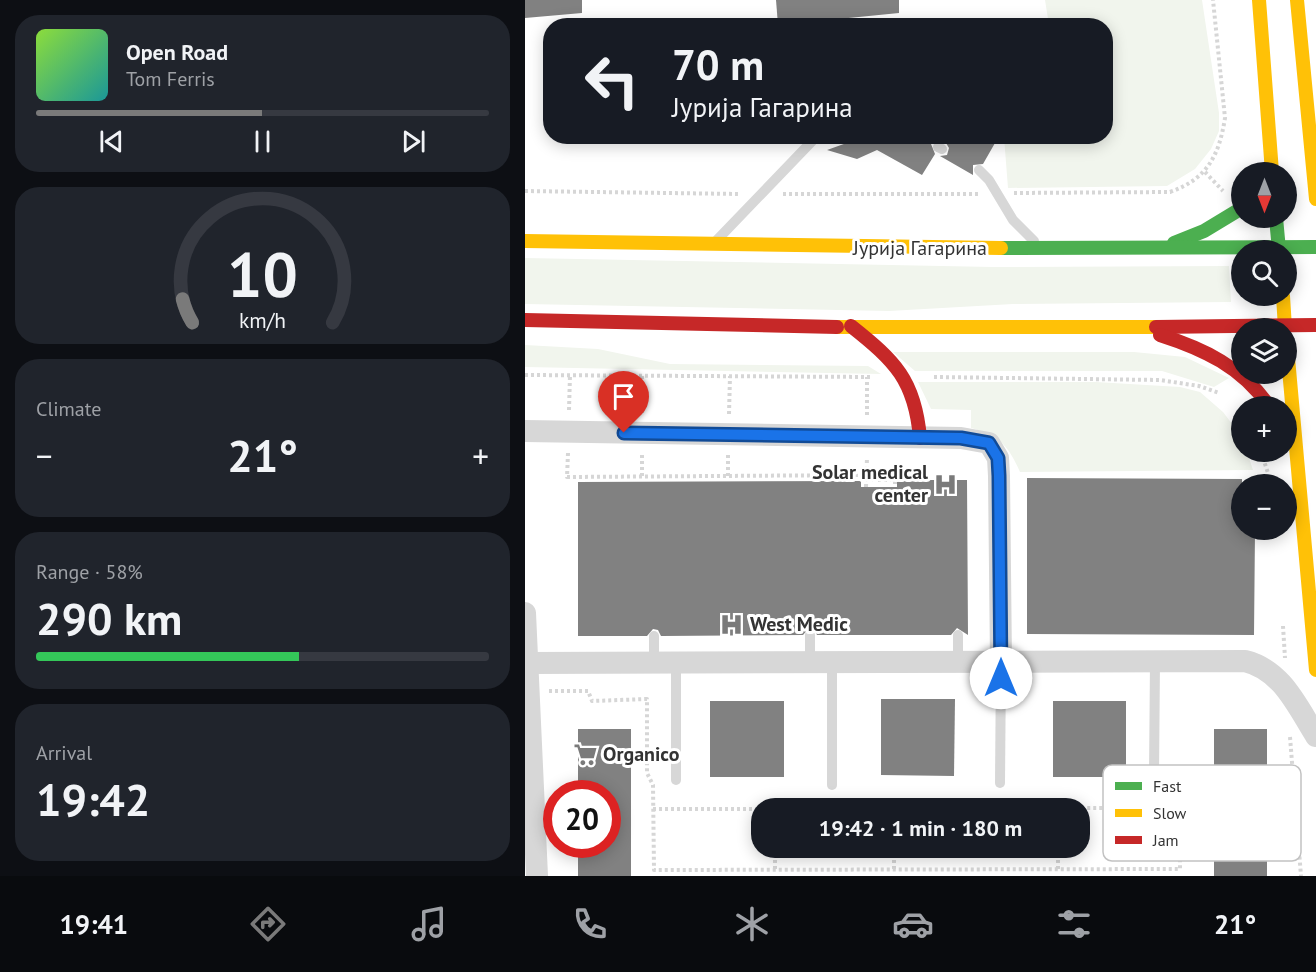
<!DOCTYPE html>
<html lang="en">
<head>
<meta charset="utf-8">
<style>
	body { margin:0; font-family:"PT Sans",sans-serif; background:#20242c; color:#f1f3f6; height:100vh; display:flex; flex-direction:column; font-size:22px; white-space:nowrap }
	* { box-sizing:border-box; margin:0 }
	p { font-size:20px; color:#9ea1a6 }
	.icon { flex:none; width:33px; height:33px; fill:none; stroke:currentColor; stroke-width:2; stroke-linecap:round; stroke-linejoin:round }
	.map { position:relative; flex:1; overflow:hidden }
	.drawer { display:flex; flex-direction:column; gap:15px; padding:15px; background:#0d0f14; width:525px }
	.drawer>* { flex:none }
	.banner { position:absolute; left:18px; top:18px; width:570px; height:126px; border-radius:24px; box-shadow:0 3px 15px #0003; background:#171b24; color:#f1f3f6; overflow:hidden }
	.needle { width:39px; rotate:180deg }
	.controls { position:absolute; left:706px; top:162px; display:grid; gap:12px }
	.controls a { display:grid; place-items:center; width:66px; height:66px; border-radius:50%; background:#171b24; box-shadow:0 3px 15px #0003; font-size:30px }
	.speed { position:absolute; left:18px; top:780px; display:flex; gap:12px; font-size:30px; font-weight:700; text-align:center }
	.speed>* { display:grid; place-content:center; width:78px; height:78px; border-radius:50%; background:#171b24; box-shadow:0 3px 15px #0003; line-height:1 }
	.speed .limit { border:9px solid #d22; background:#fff; color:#111 }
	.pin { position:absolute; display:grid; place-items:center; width:51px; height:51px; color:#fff; margin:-62px -26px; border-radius:50% 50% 50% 0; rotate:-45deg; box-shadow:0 0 6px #0007 }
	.pin .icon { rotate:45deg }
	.me { position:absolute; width:66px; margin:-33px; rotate:0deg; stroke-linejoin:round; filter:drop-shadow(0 0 4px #0008) }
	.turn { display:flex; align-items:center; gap:21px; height:126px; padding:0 30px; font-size:27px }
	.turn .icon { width:78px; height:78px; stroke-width:2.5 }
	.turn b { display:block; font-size:42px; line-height:51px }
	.big { font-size:45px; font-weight:800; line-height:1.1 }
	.drawer .card { flex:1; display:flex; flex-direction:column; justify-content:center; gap:9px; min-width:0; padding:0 21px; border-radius:24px; background:#20242c }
	.drawer .dial { align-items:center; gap:0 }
	.dial svg { height:156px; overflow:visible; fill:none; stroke:#363941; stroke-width:7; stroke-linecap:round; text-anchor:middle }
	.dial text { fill:#f1f3f6; stroke:none }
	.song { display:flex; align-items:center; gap:18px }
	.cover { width:72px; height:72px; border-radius:9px; background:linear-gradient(135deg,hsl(90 70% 55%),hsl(180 70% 35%)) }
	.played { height:6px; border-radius:3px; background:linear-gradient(90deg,#7a7a7a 50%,#363941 50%) }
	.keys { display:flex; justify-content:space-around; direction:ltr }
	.heat { display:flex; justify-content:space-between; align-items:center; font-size:33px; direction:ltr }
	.charge { height:9px; border-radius:4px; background:linear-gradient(90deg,#34c759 58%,#363941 0) }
	.trip { position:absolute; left:226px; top:798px; width:339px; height:60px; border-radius:24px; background:#171b24; box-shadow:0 3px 15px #0003; font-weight:800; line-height:60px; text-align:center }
	.menu { display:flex; height:96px; justify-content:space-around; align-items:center; background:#090b0e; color:#9ea1a6 }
	.menu .icon { width:42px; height:42px }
	.menu .current { color:#7a7a7a }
	.menu b { font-size:27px; color:#f1f3f6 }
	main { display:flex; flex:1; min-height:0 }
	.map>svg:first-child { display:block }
	.green { fill:#f1f5ed }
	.building { fill:#818181 }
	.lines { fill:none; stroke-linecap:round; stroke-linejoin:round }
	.path { stroke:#d6d6d6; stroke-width:4; stroke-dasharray:3 3; stroke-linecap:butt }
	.lane { stroke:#d7d7d7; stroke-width:10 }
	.street { stroke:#d7d7d7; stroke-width:22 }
	.fast { stroke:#4caf50; stroke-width:14 }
	.slow { stroke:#ffc107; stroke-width:14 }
	.jam { stroke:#c62828; stroke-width:14 }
	.route-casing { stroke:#114b97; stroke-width:15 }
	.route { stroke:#1a73e8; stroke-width:10 }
	.labels { text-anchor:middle; stroke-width:6; stroke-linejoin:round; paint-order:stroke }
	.street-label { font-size:20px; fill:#333; stroke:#fff }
	.poi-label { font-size:20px; font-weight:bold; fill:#333; stroke:#fff; text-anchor:start }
	.key { fill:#fff; stroke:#c2c2c2; stroke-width:1.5 }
	.key-label { font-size:16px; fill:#333 }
</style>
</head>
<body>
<main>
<section class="drawer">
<div class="card">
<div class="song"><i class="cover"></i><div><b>Open Road</b><p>Tom Ferris</p></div></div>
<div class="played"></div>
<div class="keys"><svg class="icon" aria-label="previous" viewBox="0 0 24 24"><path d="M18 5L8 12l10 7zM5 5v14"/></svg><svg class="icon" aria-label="pause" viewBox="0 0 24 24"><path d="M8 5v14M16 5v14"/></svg><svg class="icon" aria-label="next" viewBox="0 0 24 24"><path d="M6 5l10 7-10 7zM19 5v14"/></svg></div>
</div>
<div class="card dial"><svg viewBox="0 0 100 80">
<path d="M14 69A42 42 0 1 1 86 69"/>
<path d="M14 69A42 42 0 0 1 9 57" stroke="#7a7a7a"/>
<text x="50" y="56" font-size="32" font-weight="700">10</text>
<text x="50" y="72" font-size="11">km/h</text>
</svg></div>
<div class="card"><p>Climate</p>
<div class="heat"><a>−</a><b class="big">21°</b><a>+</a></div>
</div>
<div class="card"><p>Range · 58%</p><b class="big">290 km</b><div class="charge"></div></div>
<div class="card"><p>Arrival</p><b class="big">19:42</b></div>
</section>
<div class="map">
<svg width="791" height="876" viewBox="0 0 791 876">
	<rect width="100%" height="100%" fill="#fff"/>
	<!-- green -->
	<g class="green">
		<polygon points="520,0 677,0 694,113 694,131 686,149 670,169 642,186 483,188 479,137 580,136 580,26 524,25"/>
		<polygon points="0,258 468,267 704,266 706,302 488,304 364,311 0,304"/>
		<polygon points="0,345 73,349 145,364 343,366 356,374 0,367"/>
		<polygon points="368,352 609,352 660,357 704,378 689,387 637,371 390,371"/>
		<path d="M393 382H571L655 387 675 392 698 412 717 437V452H722L728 470 495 472C483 445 474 435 446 428V410L406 409Z"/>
	</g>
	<!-- building -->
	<g class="building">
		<polygon points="0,0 57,0 57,13 0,18"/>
		<polygon points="251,0 374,0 374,13 253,25"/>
		<polygon points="372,136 474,136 458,164 448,165 448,175 415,156 422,155 424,148 421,143 413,140 406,144 410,154 397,175 352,150 332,159 302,150 330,140 342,144 339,143 368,143"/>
		<polygon points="502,478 717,479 717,530 730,530 729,635 502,634"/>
		<polygon points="372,480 442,480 443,635 432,628 426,635 292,635 289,629 284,628 278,635 136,636 133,630 128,629 122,636 53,636 53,482 336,481 336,487 372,487"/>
		<polygon points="356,699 430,699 429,776 356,775"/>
		<rect x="185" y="701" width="74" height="76"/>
		<rect x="528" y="701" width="73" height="76"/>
		<polygon points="53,729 106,729 106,876 53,876 53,844 82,844 82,794 53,794"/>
		<rect x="689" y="729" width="53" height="147"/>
	</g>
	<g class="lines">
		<!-- path -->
		<g class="path">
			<polyline points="680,172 698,191"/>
			<polyline points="0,191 214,194"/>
			<path d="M489 193 645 192C682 179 694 156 700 118L688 0"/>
			<polyline points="258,194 454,194"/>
			<polyline points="0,375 346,377"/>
			<polyline points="117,376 117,413"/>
			<polyline points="409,377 635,380 674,386 694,393"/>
			<polyline points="44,410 45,375"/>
			<polyline points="204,414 205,376"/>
			<polyline points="342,415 342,377"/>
			<polyline points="736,452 746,482"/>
			<polyline points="43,453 42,477 342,475"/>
			<polyline points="117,476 117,453"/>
			<polyline points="203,476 203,455"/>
			<polyline points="341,480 370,480 370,487"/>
			<polyline points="341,487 342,458"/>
			<polyline points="758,626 760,658"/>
			<polyline points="24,691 63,691 67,701 122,699 122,773 128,785 129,870 655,869 655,808 345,808"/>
			<polyline points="765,737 776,876"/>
			<polyline points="630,792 630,808"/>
			<polyline points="128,809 237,809"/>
			<polyline points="250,848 250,870"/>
			<polyline points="369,848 369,869"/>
			<polyline points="533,848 533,869"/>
		</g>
		<!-- lane -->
		<g class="lane">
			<polyline points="413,147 417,149"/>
			<polyline points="454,170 464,180 488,220 509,241"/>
			<polyline points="192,240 292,136"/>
			<polyline points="285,635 285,663"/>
			<polyline points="129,636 129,663"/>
			<polyline points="433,662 433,635"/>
			<polyline points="151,663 151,780"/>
			<polyline points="307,663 307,785"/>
			<polyline points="629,776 630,661"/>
			<polyline points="475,783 476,662"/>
		</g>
		<!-- street -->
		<g class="street">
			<polyline points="0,431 436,438 464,443 473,458 474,476 476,662"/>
			<polyline points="0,613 12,876"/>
			<path d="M2 663 720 661C757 670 772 706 791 736"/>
		</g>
		<!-- fast -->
		<g class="fast">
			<polyline points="751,218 754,250"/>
			<polyline points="649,243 679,231 717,208"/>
			<polyline points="476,248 791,247"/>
		</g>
		<!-- slow -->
		<g class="slow">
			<polyline points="734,0 747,172"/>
			<polyline points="772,0 791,199"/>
			<polyline points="0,241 476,248"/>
			<polyline points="758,296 760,328"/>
			<polyline points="312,327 631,327"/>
			<polyline points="762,347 791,670"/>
		</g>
		<!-- jam -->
		<g class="jam">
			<polyline points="0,320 312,327"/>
			<path d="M326 326C370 361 390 380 395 438"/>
			<polyline points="631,327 791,325"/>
			<path d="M635 335C679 349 717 367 744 406"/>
		</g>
	</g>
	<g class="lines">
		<defs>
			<polyline id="route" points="99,433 436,438 464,443 473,458 474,476 476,678"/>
		</defs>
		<!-- route casing -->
		<use href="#route" class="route-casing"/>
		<!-- route -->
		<use href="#route" class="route"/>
	</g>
	<!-- icons -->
	<defs>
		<symbol id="hospital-bare" viewBox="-9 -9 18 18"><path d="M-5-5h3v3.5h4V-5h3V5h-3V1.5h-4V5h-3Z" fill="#7a7a7a" stroke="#fff" stroke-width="2.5" paint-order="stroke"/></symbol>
		<symbol id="supermarket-bare" viewBox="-9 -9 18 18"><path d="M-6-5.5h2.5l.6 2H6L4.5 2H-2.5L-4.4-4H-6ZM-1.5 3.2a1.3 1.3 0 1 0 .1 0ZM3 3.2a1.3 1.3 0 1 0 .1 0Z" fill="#7a7a7a" stroke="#fff" stroke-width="2.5" paint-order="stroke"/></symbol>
	</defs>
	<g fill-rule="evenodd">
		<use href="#hospital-bare" x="404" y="468" width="33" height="33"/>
		<use href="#hospital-bare" x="190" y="608" width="33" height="33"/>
		<use href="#supermarket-bare" x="44" y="738" width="33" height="33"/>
	</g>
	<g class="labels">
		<!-- street labels -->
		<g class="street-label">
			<text x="395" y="255">Јурија Гагарина</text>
		</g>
		<!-- poi labels -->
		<g class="poi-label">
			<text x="403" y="479" text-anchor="end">Solar medical<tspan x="403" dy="23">center</tspan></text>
			<text x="225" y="631">West Medic</text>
			<text x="78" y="761">Organico</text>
		</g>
	</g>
	<!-- legend -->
	<rect x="578" y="765" width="198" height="96" rx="9" class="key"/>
	<rect x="590" y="782" width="27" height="8" fill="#4caf50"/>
	<rect x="590" y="809" width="27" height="8" fill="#ffc107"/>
	<rect x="590" y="836" width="27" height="8" fill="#c62828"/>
	<g class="key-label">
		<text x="628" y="792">Fast</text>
		<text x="628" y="819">Slow</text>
		<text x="628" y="846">Jam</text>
	</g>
</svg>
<div class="controls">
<a><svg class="needle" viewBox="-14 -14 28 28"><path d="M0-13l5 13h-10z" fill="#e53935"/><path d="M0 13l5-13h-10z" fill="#9ea1a6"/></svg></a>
<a><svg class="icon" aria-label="search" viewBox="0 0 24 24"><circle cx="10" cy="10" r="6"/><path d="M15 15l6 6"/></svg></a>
<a><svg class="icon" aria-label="layers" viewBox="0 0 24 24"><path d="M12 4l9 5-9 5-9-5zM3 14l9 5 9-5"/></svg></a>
<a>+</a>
<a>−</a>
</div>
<div class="speed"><div class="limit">20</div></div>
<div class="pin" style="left:99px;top:433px;background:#d93025"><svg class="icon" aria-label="arrive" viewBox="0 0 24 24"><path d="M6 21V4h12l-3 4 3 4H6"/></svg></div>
<svg class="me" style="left:476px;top:678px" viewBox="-20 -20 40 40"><circle r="19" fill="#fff"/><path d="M0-13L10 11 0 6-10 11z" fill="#1a73e8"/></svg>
<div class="trip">19:42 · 1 min · 180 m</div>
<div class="banner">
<div class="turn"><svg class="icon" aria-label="left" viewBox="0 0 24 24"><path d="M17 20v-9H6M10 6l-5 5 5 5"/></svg><div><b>70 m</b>Јурија Гагарина</div></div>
</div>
</div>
</main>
<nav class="menu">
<b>19:41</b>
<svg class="icon current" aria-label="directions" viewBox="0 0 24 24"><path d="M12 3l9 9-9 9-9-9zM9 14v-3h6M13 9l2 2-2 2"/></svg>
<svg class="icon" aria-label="music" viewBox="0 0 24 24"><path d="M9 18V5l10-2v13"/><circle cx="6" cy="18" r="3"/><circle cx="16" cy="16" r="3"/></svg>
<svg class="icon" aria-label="phone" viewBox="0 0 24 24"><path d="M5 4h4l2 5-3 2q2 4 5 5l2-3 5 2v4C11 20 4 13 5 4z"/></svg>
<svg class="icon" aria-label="climate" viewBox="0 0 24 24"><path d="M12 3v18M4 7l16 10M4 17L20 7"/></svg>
<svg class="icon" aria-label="car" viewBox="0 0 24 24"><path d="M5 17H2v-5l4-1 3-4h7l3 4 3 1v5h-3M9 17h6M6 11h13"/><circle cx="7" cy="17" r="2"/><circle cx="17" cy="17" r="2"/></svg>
<svg class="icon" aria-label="filters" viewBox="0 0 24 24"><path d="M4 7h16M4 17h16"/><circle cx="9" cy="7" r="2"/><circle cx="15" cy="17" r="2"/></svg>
<b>21°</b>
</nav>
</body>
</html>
